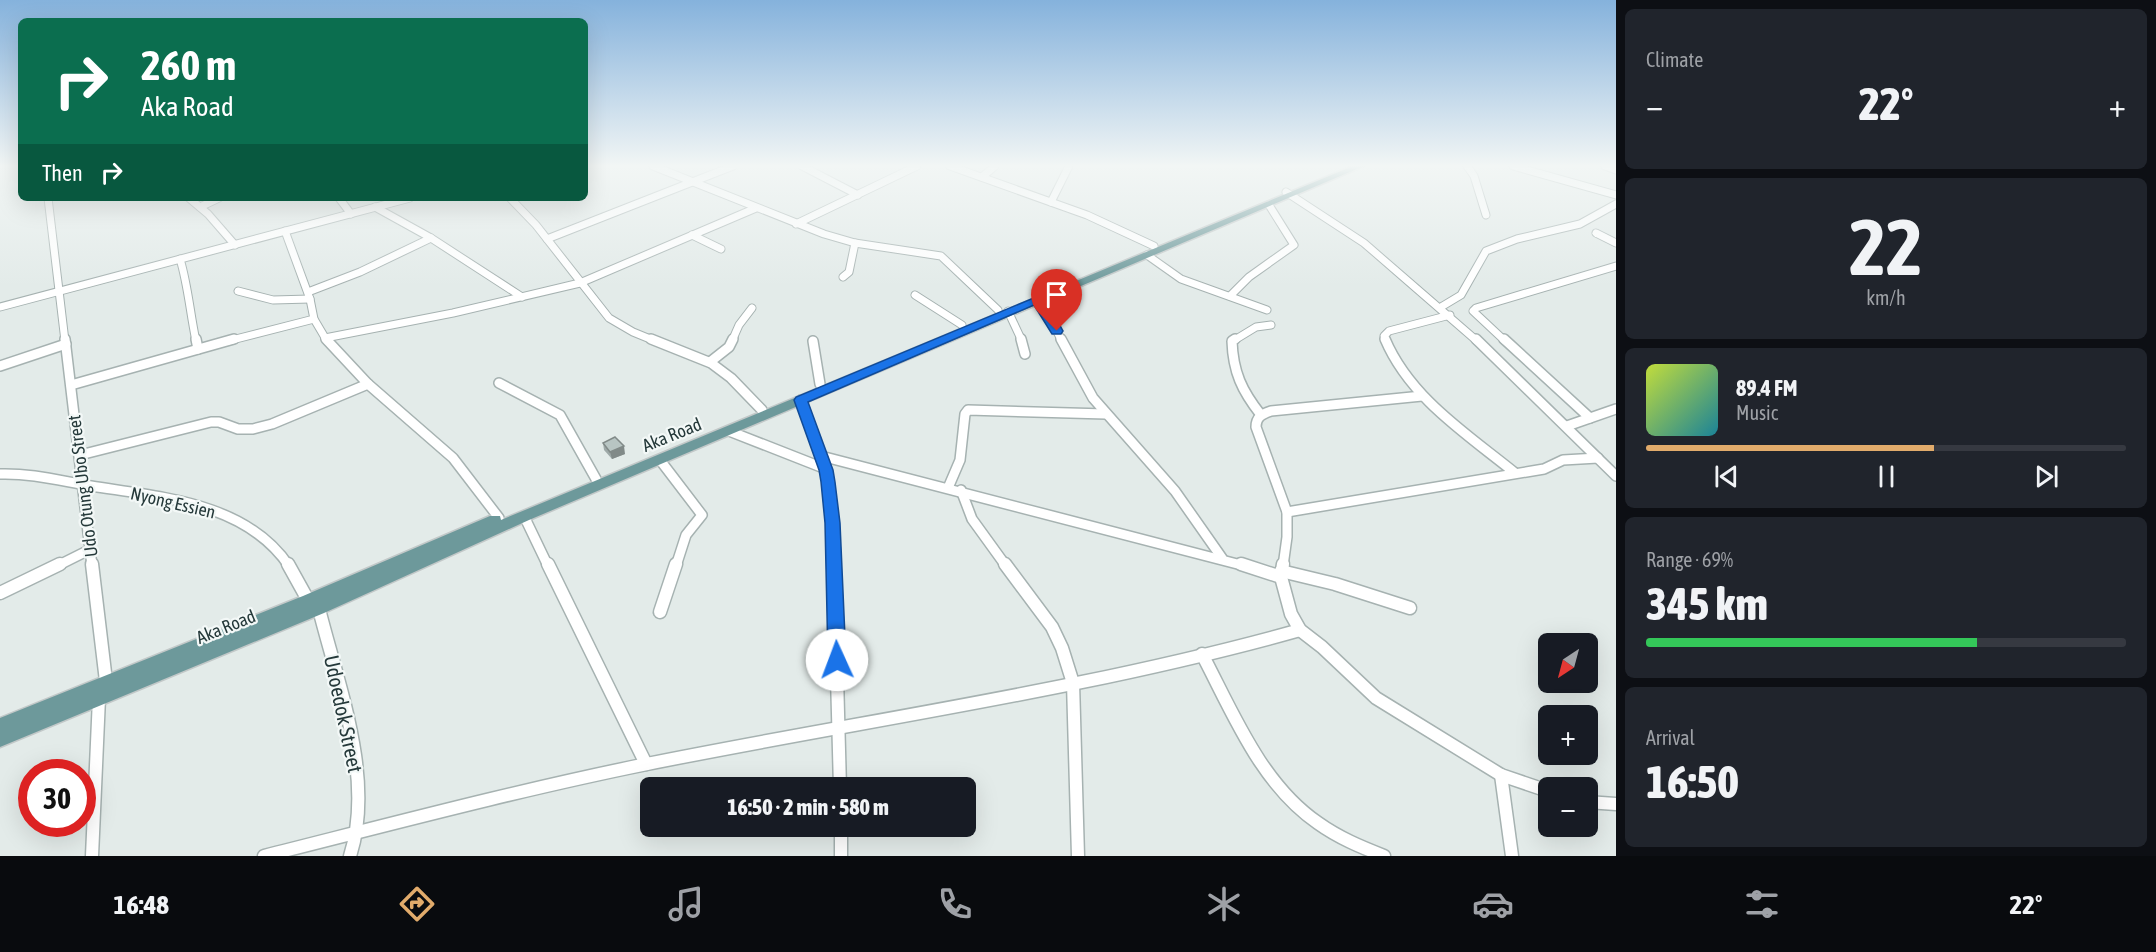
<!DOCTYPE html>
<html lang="en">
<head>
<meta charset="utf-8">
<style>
	body { margin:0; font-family:"Asap Condensed",sans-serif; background:#20242c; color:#f1f3f6; height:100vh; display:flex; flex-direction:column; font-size:22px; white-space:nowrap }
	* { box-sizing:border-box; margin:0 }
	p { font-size:20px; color:#9ea1a6 }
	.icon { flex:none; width:33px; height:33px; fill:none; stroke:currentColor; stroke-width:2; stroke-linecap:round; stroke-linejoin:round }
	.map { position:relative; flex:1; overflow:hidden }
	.side { display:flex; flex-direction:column; gap:9px; padding:9px; background:#0d0f14; width:540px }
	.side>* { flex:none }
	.hud { position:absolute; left:18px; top:18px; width:570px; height:183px; border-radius:9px; box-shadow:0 6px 24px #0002; background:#0b6e4f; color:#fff; overflow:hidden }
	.needle { width:39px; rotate:216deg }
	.controls { position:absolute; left:1538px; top:633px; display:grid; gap:12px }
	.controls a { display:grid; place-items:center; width:60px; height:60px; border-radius:9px; background:#171b24; box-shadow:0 6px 24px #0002; font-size:30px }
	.speed { position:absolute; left:18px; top:759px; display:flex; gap:12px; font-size:30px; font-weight:700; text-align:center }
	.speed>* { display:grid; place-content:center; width:78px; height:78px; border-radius:50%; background:#171b24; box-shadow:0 6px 24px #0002; line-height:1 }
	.speed .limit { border:9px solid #d22; background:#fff; color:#111 }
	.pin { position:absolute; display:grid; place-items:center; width:51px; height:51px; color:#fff; margin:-62px -26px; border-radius:50% 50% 50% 0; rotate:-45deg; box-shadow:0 0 6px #0007 }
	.pin .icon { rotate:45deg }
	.me { position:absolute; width:66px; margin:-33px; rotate:358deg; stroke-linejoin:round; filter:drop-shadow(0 0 4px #0008) }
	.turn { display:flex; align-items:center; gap:21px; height:126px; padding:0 24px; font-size:27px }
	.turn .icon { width:78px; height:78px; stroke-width:2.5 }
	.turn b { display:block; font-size:42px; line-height:51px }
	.then { display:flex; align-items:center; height:57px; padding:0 24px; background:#0003; gap:12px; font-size:22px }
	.big { font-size:45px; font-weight:800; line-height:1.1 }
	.side .widget { flex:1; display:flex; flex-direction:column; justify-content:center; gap:9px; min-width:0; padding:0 21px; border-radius:9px; background:#20242c }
	.side .dial { align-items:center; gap:0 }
	.dial b { font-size:78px; line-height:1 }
	.song { display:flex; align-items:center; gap:18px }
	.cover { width:72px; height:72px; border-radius:9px; background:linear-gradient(135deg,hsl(70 70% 55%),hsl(190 70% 35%)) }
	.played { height:6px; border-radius:3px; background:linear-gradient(90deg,#e1ab6b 60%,#363941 60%) }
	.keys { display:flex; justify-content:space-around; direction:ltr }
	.heat { display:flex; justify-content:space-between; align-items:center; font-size:33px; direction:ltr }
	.charge { height:9px; border-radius:4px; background:linear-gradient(90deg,#34c759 69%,#363941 0) }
	.trip { position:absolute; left:640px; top:777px; width:336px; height:60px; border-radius:9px; background:#171b24; box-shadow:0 6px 24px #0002; font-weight:800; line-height:60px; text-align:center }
	.menu { display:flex; height:96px; justify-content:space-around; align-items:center; background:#090b0e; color:#9ea1a6 }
	.menu .icon { width:42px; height:42px }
	.menu .active { color:#e1ab6b }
	.menu b { font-size:27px; color:#f1f3f6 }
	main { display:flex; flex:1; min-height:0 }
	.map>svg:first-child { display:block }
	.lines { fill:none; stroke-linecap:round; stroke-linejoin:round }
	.minor-far2-casing { stroke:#a6b2b1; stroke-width:9 }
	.minor-far1-casing { stroke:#a6b2b1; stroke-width:12 }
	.minor-casing { stroke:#a6b2b1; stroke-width:15 }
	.major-casing { stroke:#c2c8c8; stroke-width:3 }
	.minor-far2 { stroke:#fff; stroke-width:7 }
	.minor-far1 { stroke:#fff; stroke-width:9 }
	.minor { stroke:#fff; stroke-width:12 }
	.major { fill:#6d999b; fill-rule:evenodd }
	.wall { fill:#9ea9a8 }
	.shaded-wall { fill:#818a88 }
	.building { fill:#b8c5c3; stroke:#818a88; stroke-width:1.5 }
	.route { fill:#1a73e8; stroke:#114b97; stroke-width:1.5 }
	.labels { text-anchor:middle; stroke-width:4.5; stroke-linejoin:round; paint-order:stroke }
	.street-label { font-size:18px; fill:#25393a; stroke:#f3f8f7 }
	.near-street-label { font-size:21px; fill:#25393a; stroke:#f3f8f7 }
</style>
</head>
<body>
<main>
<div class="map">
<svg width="1616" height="856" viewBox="0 0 1616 856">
	<rect width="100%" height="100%" fill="#e3ebe9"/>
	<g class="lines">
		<defs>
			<g id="minor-far2">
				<polyline points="653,166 824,234 855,243 941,256 998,310"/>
				<polyline points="802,166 858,195"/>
				<polyline points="950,166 1087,215 1154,246"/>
				<polyline points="1467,166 1474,176 1486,215"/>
				<polyline points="1513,166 1616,195"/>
				<polyline points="1605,166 1616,170"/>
				<polyline points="982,177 995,166"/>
				<polyline points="1286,192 1364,243 1477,341"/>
				<polyline points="48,198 65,341"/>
				<polyline points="189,198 208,214 235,245"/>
				<polyline points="339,198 351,214"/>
				<polyline points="510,198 536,225 609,318 633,332 655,341"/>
				<polyline points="1051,202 1069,166"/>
				<polyline points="200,207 219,198"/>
				<polyline points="375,207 431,238 522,297"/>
				<polyline points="796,224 917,166"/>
				<polyline points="285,231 310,299 314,319 327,341"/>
				<polyline points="1596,233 1616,243"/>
				<polyline points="692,235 721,249"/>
				<polyline points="547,239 733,166"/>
				<polyline points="1147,255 1181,279 1267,310"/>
				<path d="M180 259C188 285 190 313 196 341"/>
				<polyline points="843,277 849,272 855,243"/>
				<polyline points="238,291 273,300 310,299"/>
				<polyline points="308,292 360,272 431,238"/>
				<polyline points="915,295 962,325"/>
				<polyline points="1230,296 1249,277 1294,245 1269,205"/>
				<polyline points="1036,300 1048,315 1062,341"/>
				<polyline points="0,307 410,198"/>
				<polyline points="1441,307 1461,295 1486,251 1517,239 1580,224 1616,204"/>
				<polyline points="1008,311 1022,341"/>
				<polyline points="325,338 453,313 580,283 756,208"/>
				<polyline points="228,341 314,319"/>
				<polyline points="732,341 739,325 752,308"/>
				<polyline points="1233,341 1256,327 1271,325"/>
				<polyline points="1386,341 1384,336 1389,331 1450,315"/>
				<polyline points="1505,341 1473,311 1476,308 1616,266"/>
			</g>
			<g id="minor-far1">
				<polyline points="65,339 92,566"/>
				<polyline points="196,339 198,349"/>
				<polyline points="326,339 368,384 453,458 499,518"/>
				<polyline points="651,339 711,363 731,378 762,410"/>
				<polyline points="1021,339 1025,354"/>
				<polyline points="1061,339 1093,398 1175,491 1222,558"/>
				<path d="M1235 339 1232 341C1233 372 1242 391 1261 415"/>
				<path d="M1385 339C1410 398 1467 434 1515 473"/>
				<polyline points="1476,339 1616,476"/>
				<polyline points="1504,339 1590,418"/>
				<polyline points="813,341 820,384"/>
				<polyline points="710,362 729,347 733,339"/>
				<polyline points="0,366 66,344"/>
				<polyline points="499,383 560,415 596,479"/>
				<polyline points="71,385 234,339"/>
				<polyline points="801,400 826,469 833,523 834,566"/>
				<polyline points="1567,426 1616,409"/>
				<polyline points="729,431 826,469"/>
				<polyline points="80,455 211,422 219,422 238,429 253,429 272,424 368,384"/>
				<polyline points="821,456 1245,566"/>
				<polyline points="660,460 702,515 686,535 676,566"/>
				<path d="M0 474C31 473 61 481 91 486 160 497 246 502 289 566"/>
				<polyline points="948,488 960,460 965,414 968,410 1106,414"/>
				<polyline points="961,490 972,519 1006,566"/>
				<polyline points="1287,512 1544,469 1563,460 1598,458"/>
				<polyline points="524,516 548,566"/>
				<polyline points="57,566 91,549"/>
				<path d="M1283 566 1287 537V512L1256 427C1256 417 1262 414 1271 411L1422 396"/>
			</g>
			<g id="minor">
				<polyline points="92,564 106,681"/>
				<polyline points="288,564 308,600"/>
				<polyline points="548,564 646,764"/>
				<polyline points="834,564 840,788"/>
				<polyline points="1005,564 1052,627 1062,648 1073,683 1078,856"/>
				<polyline points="1241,564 1281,577 1291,614 1300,630 1322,647 1376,698 1501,775 1548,791"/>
				<polyline points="1281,571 1335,584 1410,608"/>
				<polyline points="1281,577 1283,564"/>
				<polyline points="0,593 60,564"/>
				<path d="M319 609C338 685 375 779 350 856"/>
				<polyline points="660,612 676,564"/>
				<path d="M1202 654C1233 713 1261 784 1318 823 1339 838 1361 847 1384 856"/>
				<polyline points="1501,775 1512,856"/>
				<polyline points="1587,802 1616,804"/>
				<polyline points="841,826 841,856"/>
				<polyline points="92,856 99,698"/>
				<path d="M264 856C391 824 519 790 647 764 865 720 1086 690 1300 630"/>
			</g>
			<polygon id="major" points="1353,166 1364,166 529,520 324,613 0,747 0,718 303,596 490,516 500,516 501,520"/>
		</defs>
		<!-- minor-far2 casing -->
		<use href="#minor-far2" class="minor-far2-casing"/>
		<!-- minor-far1 casing -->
		<use href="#minor-far1" class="minor-far1-casing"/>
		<!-- minor casing -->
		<use href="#minor" class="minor-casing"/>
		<!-- major casing -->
		<use href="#major" class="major-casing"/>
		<!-- minor-far2 -->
		<use href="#minor-far2" class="minor-far2"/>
		<!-- minor-far1 -->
		<use href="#minor-far1" class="minor-far1"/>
		<!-- minor -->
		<use href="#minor" class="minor"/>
		<!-- major -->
		<use href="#major" class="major"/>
	</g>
	<!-- wall -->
	<polygon class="wall" points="603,443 625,454 612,459 604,450"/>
	<!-- shaded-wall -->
	<polygon class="shaded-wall" points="624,446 625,454 612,459 610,452"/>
	<!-- building -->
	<polygon class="building" points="615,437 624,446 610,452 603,443"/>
	<!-- sky -->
	<linearGradient id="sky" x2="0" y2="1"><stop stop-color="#85b2dc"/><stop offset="0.58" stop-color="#f2f6f5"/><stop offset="1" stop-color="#f2f6f5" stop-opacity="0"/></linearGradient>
	<rect width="1616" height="286" fill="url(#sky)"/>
	<!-- route -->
	<path class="route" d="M1036 297C1049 302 1056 319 1063 331L1061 334H1052L1034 305 808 402 833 470 835 482 840 523 846 660 843 665 837 667 831 665 828 660 825 523 821 482 819 470 794 400 796 397Z"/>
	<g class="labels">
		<!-- street labels -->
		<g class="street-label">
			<text transform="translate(672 435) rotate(-22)" y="6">Aka Road</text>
			<text transform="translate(83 486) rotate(-97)" y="6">Udo Otung Ubo Street</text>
			<text transform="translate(173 503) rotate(13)" y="6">Nyong Essien</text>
			<text transform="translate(226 627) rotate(-22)" y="6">Aka Road</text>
		</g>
		<!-- near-street labels -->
		<g class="near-street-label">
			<text transform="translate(343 714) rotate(78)" y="7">Udoedok Street</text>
		</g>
	</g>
</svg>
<div class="controls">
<a><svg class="needle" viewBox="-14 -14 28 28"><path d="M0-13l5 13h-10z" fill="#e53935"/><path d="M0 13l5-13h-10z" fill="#9ea1a6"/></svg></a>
<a>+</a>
<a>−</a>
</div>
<div class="speed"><div class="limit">30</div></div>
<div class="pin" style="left:1057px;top:331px;background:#d93025"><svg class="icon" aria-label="arrive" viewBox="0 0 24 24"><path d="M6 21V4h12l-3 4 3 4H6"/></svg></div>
<svg class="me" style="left:837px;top:660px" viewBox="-20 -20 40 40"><circle r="19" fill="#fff"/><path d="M0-13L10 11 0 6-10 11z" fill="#1a73e8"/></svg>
<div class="trip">16:50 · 2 min · 580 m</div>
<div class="hud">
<div class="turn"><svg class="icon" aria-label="right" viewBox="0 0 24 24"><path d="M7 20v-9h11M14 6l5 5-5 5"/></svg><div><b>260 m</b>Aka Road</div></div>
<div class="then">Then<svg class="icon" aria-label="right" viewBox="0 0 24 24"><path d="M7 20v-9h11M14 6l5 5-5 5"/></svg></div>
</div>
</div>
<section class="side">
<div class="widget"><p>Climate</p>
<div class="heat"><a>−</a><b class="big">22°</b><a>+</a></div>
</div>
<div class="widget dial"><b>22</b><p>km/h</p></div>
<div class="widget">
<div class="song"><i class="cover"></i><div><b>89.4 FM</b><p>Music</p></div></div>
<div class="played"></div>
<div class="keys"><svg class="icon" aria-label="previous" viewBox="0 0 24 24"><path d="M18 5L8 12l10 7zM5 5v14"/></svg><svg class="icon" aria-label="pause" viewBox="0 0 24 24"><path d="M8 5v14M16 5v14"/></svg><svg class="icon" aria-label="next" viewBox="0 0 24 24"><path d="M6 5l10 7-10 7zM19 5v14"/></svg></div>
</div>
<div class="widget"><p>Range · 69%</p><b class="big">345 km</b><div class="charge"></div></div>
<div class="widget"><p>Arrival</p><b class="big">16:50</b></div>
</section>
</main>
<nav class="menu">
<b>16:48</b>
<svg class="icon active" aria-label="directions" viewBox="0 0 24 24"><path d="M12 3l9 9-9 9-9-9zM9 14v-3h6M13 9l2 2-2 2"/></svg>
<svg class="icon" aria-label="music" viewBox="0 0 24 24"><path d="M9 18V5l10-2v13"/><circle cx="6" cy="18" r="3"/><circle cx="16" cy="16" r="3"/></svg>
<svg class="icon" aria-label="phone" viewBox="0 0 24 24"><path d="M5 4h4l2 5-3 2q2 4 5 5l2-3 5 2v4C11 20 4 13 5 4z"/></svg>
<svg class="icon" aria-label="climate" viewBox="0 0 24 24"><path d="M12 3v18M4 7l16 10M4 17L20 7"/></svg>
<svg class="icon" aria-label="car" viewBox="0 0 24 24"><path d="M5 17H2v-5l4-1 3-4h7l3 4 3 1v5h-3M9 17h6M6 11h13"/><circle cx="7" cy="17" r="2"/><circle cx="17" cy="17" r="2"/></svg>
<svg class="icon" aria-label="filters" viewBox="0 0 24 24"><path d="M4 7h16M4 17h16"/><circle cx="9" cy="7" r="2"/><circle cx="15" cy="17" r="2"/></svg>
<b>22°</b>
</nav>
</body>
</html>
